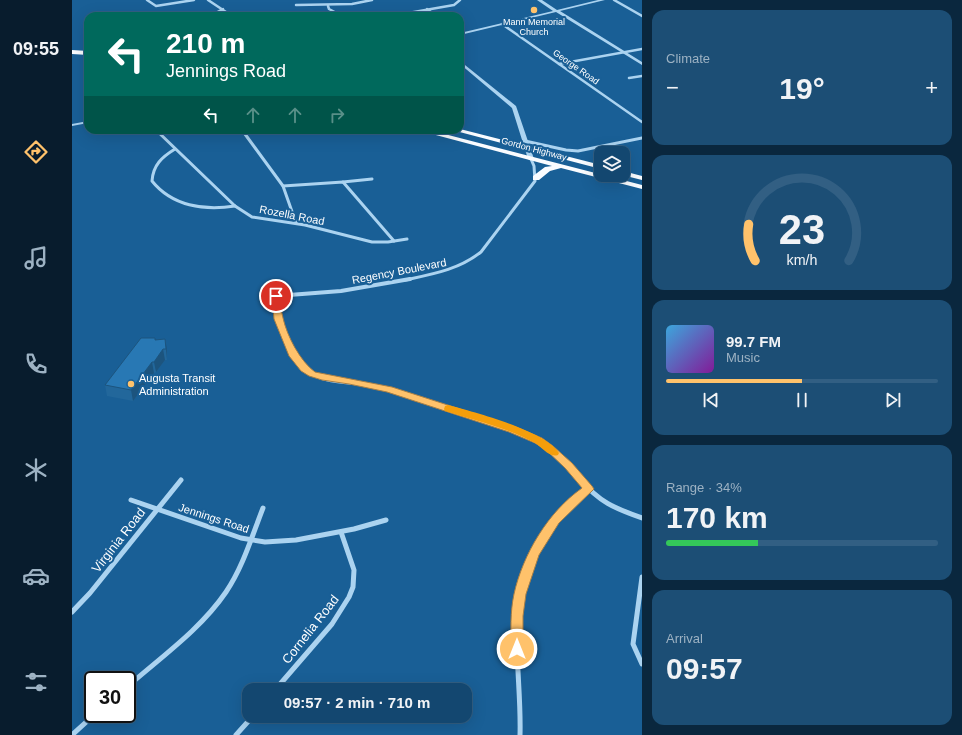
<!DOCTYPE html>
<html lang="en">
<head>
<meta charset="utf-8">
<style>
	body { margin:0; font-family:Arial,sans-serif; background:#1c4e75; color:#f1f3f6; height:100vh; display:flex; flex-direction:column; font-size:15px; white-space:nowrap }
	* { box-sizing:border-box; margin:0 }
	p { font-size:13px; color:#9db2c3 }
	.icon { flex:none; width:22px; height:22px; fill:none; stroke:currentColor; stroke-width:2; stroke-linecap:round; stroke-linejoin:round }
	.map { position:relative; flex:1; overflow:hidden }
	.sheet { display:flex; flex-direction:column; gap:10px; padding:10px; background:#0a273e; width:320px }
	.sheet>* { flex:none }
	.top-card { position:absolute; left:12px; top:12px; width:380px; height:122px; border-radius:12px; box-shadow:0 4px 16px #0002,0 0 0 1px #325f83; background:#00695c; color:#fff; overflow:hidden }
	.buttons { position:absolute; left:522px; top:146px; display:grid; gap:8px }
	.buttons a { display:grid; place-items:center; width:36px; height:36px; border-radius:8px; background:#134770; box-shadow:0 4px 16px #0002,0 0 0 1px #325f83; font-size:20px }
	.speed { position:absolute; left:12px; top:671px; display:flex; gap:8px; font-size:20px; font-weight:700; text-align:center }
	.speed>* { display:grid; place-content:center; width:52px; height:52px; border-radius:50%; background:#134770; box-shadow:0 4px 16px #0002,0 0 0 1px #325f83; line-height:1 }
	.speed .limit { border:2px solid #111; border-radius:6px; background:#fff; color:#111 }
	.pin { position:absolute; display:grid; place-items:center; width:34px; height:34px; color:#fff; margin:-17px; border:2px solid #fff; border-radius:50%; box-shadow:0 1px 4px #0007 }
	.me { position:absolute; width:44px; margin:-22px; rotate:0deg; stroke-linejoin:round; filter:drop-shadow(0 0 3px #0008) }
	.turn { display:flex; align-items:center; gap:14px; height:84px; padding:0 16px; font-size:18px }
	.turn .icon { width:52px; height:52px; stroke-width:2.5 }
	.turn b { display:block; font-size:28px; line-height:34px }
	.lanes { display:flex; align-items:center; height:38px; padding:0 16px; background:#0003; justify-content:center; gap:20px; direction:ltr }
	.lanes .off { opacity:.35 }
	.big { font-size:30px; font-weight:700; line-height:1.1 }
	.sheet .tile { flex:1; display:flex; flex-direction:column; justify-content:center; gap:6px; min-width:0; padding:0 14px; border-radius:12px; background:#1c4e75 }
	.sheet .dial { align-items:center; gap:0 }
	.dial svg { height:104px; overflow:visible; fill:none; stroke:#325f83; stroke-width:7; stroke-linecap:round; text-anchor:middle }
	.dial text { fill:#f1f3f6; stroke:none }
	.song { display:flex; align-items:center; gap:12px }
	.cover { width:48px; height:48px; border-radius:6px; background:linear-gradient(135deg,hsl(200 70% 55%),hsl(290 70% 35%)) }
	.played { height:4px; border-radius:2px; background:linear-gradient(90deg,#ffc26b 50%,#325f83 50%) }
	.keys { display:flex; justify-content:space-around; direction:ltr }
	.heat { display:flex; justify-content:space-between; align-items:center; font-size:22px; direction:ltr }
	.charge { height:6px; border-radius:3px; background:linear-gradient(90deg,#34c759 34%,#325f83 0) }
	.trip { position:absolute; left:170px; top:683px; width:230px; height:40px; border-radius:12px; background:#134770; box-shadow:0 4px 16px #0002,0 0 0 1px #325f83; font-weight:700; line-height:40px; text-align:center }
	main { display:flex; flex:1; min-height:0 }
	.menu { display:flex; flex-direction:column; width:72px; justify-content:space-around; align-items:center; background:#081c2d; color:#9db2c3 }
	.menu .icon { width:28px; height:28px }
	.menu .current { color:#ffc26b }
	.menu b { font-size:18px; color:#f1f3f6 }
	.map>svg:first-child { display:block }
	.lines { fill:none; stroke-linecap:round; stroke-linejoin:round }
	.minor-far3 { stroke:#abd3f0; stroke-width:2.5 }
	.minor-far2 { stroke:#abd3f0; stroke-width:3 }
	.minor-far1 { stroke:#abd3f0; stroke-width:4 }
	.minor { stroke:#abd3f0; stroke-width:5 }
	.tertiary { fill:#abd3f0; fill-rule:evenodd }
	.trunk { fill:#fafcff; fill-rule:evenodd }
	.wall { fill:#22679b }
	.shaded-wall { fill:#1c547e }
	.building { fill:#2878b4; stroke:#1c547e }
	.route { fill:#ffc26b; stroke:#a67e46 }
	.slow { fill:#f59e0b }
	.poi-dot { fill:#ffc26b; stroke:#195f96; stroke-width:1.5 }
	.labels { text-anchor:middle; stroke-width:4; stroke-linejoin:round; paint-order:stroke }
	.far-poi-label { font-size:9px; fill:#fff; stroke:#195f96 }
	.far-street-label { font-size:9px; fill:#fff; stroke:#195f96 }
	.street-label { font-size:11px; fill:#fff; stroke:#195f96 }
	.poi-label { font-size:11px; fill:#fff; stroke:#195f96; text-anchor:start }
	.near-street-label { font-size:13px; fill:#fff; stroke:#195f96 }
</style>
</head>
<body>
<main>
<nav class="menu">
<b>09:55</b>
<svg class="icon current" aria-label="directions" viewBox="0 0 24 24"><path d="M12 3l9 9-9 9-9-9zM9 14v-3h6M13 9l2 2-2 2"/></svg>
<svg class="icon" aria-label="music" viewBox="0 0 24 24"><path d="M9 18V5l10-2v13"/><circle cx="6" cy="18" r="3"/><circle cx="16" cy="16" r="3"/></svg>
<svg class="icon" aria-label="phone" viewBox="0 0 24 24"><path d="M5 4h4l2 5-3 2q2 4 5 5l2-3 5 2v4C11 20 4 13 5 4z"/></svg>
<svg class="icon" aria-label="climate" viewBox="0 0 24 24"><path d="M12 3v18M4 7l16 10M4 17L20 7"/></svg>
<svg class="icon" aria-label="car" viewBox="0 0 24 24"><path d="M5 17H2v-5l4-1 3-4h7l3 4 3 1v5h-3M9 17h6M6 11h13"/><circle cx="7" cy="17" r="2"/><circle cx="17" cy="17" r="2"/></svg>
<svg class="icon" aria-label="filters" viewBox="0 0 24 24"><path d="M4 7h16M4 17h16"/><circle cx="9" cy="7" r="2"/><circle cx="15" cy="17" r="2"/></svg>
</nav>
<div class="map">
<svg width="570" height="735" viewBox="0 0 570 735">
	<rect width="100%" height="100%" fill="#195f96"/>
	<g class="lines">
		<!-- minor-far3 -->
		<g class="minor-far3">
			<polyline points="75,0 84,6 122,0"/>
			<polyline points="136,0 160,16"/>
			<polyline points="542,0 570,16"/>
			<polyline points="224,5 280,4 300,0"/>
			<polyline points="256,6 257,9 270,16"/>
			<polyline points="355,9 364,16"/>
			<polyline points="138,16 151,9"/>
			<polyline points="319,16 382,5 388,0"/>
			<polyline points="430,24 570,122"/>
			<polyline points="487,64 570,49"/>
			<polyline points="557,78 570,76"/>
		</g>
		<!-- minor-far2 -->
		<g class="minor-far2">
			<polyline points="84,130 163,206 180,217 233,225 300,242 316,242 335,239"/>
			<polyline points="170,130 211,186 224,223"/>
			<polyline points="453,141 494,150 506,151 570,138"/>
			<path d="M103 149C90 157 81 165 80 181 100 206 132 211 163 206"/>
			<polyline points="271,182 300,179"/>
			<polyline points="211,186 271,182 322,241"/>
			<path d="M333 280C361 274 386 270 409 252L463 181 462 166 459 159"/>
		</g>
		<!-- minor-far1 -->
		<path class="minor-far1" d="M338 279 269 291 204 296C206 322 214 356 237 372 255 384 281 381 302 386 326 391 348 400 372 407 425 423 472 434 509 480"/>
		<!-- minor -->
		<g class="minor">
			<path d="M508 479C527 502 542 508 570 518"/>
			<polyline points="59,500 169,538 193,542 224,540 282,529 314,520"/>
			<polyline points="570,577 561,644 570,664"/>
			<polyline points="0,612 18,593 109,480"/>
			<path d="M55 687C89 657 128 630 154 592 171 567 180 536 191 508"/>
			<polyline points="203,690 260,624 277,597 281,587 282,570 269,532"/>
			<polyline points="0,735 23,714"/>
			<polyline points="164,735 181,716"/>
			<path d="M448 735C449 703 445 672 445 640 445 575 466 530 517 489"/>
		</g>
		<!-- tertiary -->
		<g class="tertiary">
			<polygon points="465,0 470,0 485,10 526,0 533,0 488,11 570,62 570,65 484,12 388,35 388,33 481,11"/>
			<polygon points="388,61 444,106 462,159 461,160 459,161 456,159 440,108 388,64"/>
			<polygon points="16,121 16,123 0,126 0,124"/>
		</g>
		<!-- trunk -->
		<g class="trunk">
			<polygon points="0,50 16,51 16,55 0,54"/>
			<polygon points="388,129 529,165 529,169 380,130"/>
			<polygon points="345,130 357,130 570,185 570,189 489,168 478,171 467,180 461,180 461,176 473,167 480,166"/>
			<polygon points="551,171 570,176 570,180 550,175"/>
		</g>
	</g>
	<!-- wall -->
	<polygon class="wall" points="84,340 95,350 95,360 93,360 84,372 82,373 61,401 35,396 33,385"/>
	<!-- shaded-wall -->
	<g class="shaded-wall">
		<polygon points="93,339 95,350 95,360 94,349"/>
		<polygon points="91,349 93,360 84,372 82,362"/>
		<polygon points="80,362 82,373 61,401 59,390"/>
	</g>
	<!-- building -->
	<polygon class="building" points="69,338 83,338 83,340 93,339 94,349 91,349 82,362 80,362 59,390 33,385"/>
	<!-- route -->
	<path class="route" d="M204 293 208 296C209 303 209 311 211 318 215 336 228 361 243 372L320 387 444 427 470 438 481 446 500 463 520 486 522 489 487 523 467 555 454 594 451 616V649L449 653 445 654 441 653 439 649C439 631 438 612 442 594 451 554 476 512 510 488L493 468 474 450 463 443 437 432 315 392 277 384 250 380 237 376 229 371 217 356 202 319 200 296Z"/>
	<!-- slow -->
	<path class="slow" d="M376 405C402 412 474 431 487 453L486 455C477 458 470 447 463 443 437 428 401 420 373 411L372 409 373 406Z"/>
	<!-- markers -->
	<g class="poi-dot">
		<circle cx="462" cy="10" r="4"/>
		<circle cx="59" cy="384" r="4"/>
	</g>
	<g class="labels">
		<!-- far-poi labels -->
		<g class="far-poi-label">
			<text x="462" y="25">Mann Memorial<tspan x="462" dy="10">Church</tspan></text>
		</g>
		<!-- far-street labels -->
		<g class="far-street-label">
			<text transform="translate(504 67) rotate(35)" y="3">George Road</text>
			<text transform="translate(462 149) rotate(15)" y="3">Gordon Highway</text>
		</g>
		<!-- street labels -->
		<g class="street-label">
			<text transform="translate(220 215) rotate(11)" y="4">Rozella Road</text>
			<text transform="translate(327 271) rotate(-11)" y="4">Regency Boulevard</text>
			<text transform="translate(142 518) rotate(18)" y="4">Jennings Road</text>
		</g>
		<!-- poi labels -->
		<g class="poi-label">
			<text x="67" y="382">Augusta Transit<tspan x="67" dy="13">Administration</tspan></text>
		</g>
		<!-- near-street labels -->
		<g class="near-street-label">
			<text transform="translate(46 540) rotate(-52)" y="5">Virginia Road</text>
			<text transform="translate(238 629) rotate(-52)" y="5">Cornelia Road</text>
		</g>
	</g>
</svg>
<div class="buttons">
<a><svg class="icon" aria-label="layers" viewBox="0 0 24 24"><path d="M12 4l9 5-9 5-9-5zM3 14l9 5 9-5"/></svg></a>
</div>
<div class="speed"><div class="limit">30</div></div>
<div class="pin" style="left:204px;top:296px;background:#d93025"><svg class="icon" aria-label="arrive" viewBox="0 0 24 24"><path d="M6 21V4h12l-3 4 3 4H6"/></svg></div>
<svg class="me" style="left:445px;top:649px" viewBox="-20 -20 40 40"><circle r="17" fill="#ffc26b" stroke="#fff" stroke-width="3"/><path d="M0-11L8 9 0 5-8 9z" fill="#fff"/></svg>
<div class="trip">09:57 · 2 min · 710 m</div>
<div class="top-card">
<div class="turn"><svg class="icon" aria-label="left" viewBox="0 0 24 24"><path d="M17 20v-9H6M10 6l-5 5 5 5"/></svg><div><b>210 m</b>Jennings Road</div></div>
<div class="lanes"><svg class="icon" aria-label="left" viewBox="0 0 24 24"><path d="M17 20v-9H6M10 6l-5 5 5 5"/></svg><svg class="icon off" aria-label="ahead" viewBox="0 0 24 24"><path d="M12 20V5M6 11l6-6 6 6"/></svg><svg class="icon off" aria-label="ahead" viewBox="0 0 24 24"><path d="M12 20V5M6 11l6-6 6 6"/></svg><svg class="icon off" aria-label="right" viewBox="0 0 24 24"><path d="M7 20v-9h11M14 6l5 5-5 5"/></svg></div>
</div>
</div>
<section class="sheet">
<div class="tile"><p>Climate</p>
<div class="heat"><a>−</a><b class="big">19°</b><a>+</a></div>
</div>
<div class="tile dial"><svg viewBox="0 0 100 80">
<path d="M14 69A42 42 0 1 1 86 69"/>
<path d="M14 69A42 42 0 0 1 9 41" stroke="#ffc26b"/>
<text x="50" y="56" font-size="32" font-weight="700">23</text>
<text x="50" y="72" font-size="11">km/h</text>
</svg></div>
<div class="tile">
<div class="song"><i class="cover"></i><div><b>99.7 FM</b><p>Music</p></div></div>
<div class="played"></div>
<div class="keys"><svg class="icon" aria-label="previous" viewBox="0 0 24 24"><path d="M18 5L8 12l10 7zM5 5v14"/></svg><svg class="icon" aria-label="pause" viewBox="0 0 24 24"><path d="M8 5v14M16 5v14"/></svg><svg class="icon" aria-label="next" viewBox="0 0 24 24"><path d="M6 5l10 7-10 7zM19 5v14"/></svg></div>
</div>
<div class="tile"><p>Range · 34%</p><b class="big">170 km</b><div class="charge"></div></div>
<div class="tile"><p>Arrival</p><b class="big">09:57</b></div>
</section>
</main>
</body>
</html>
